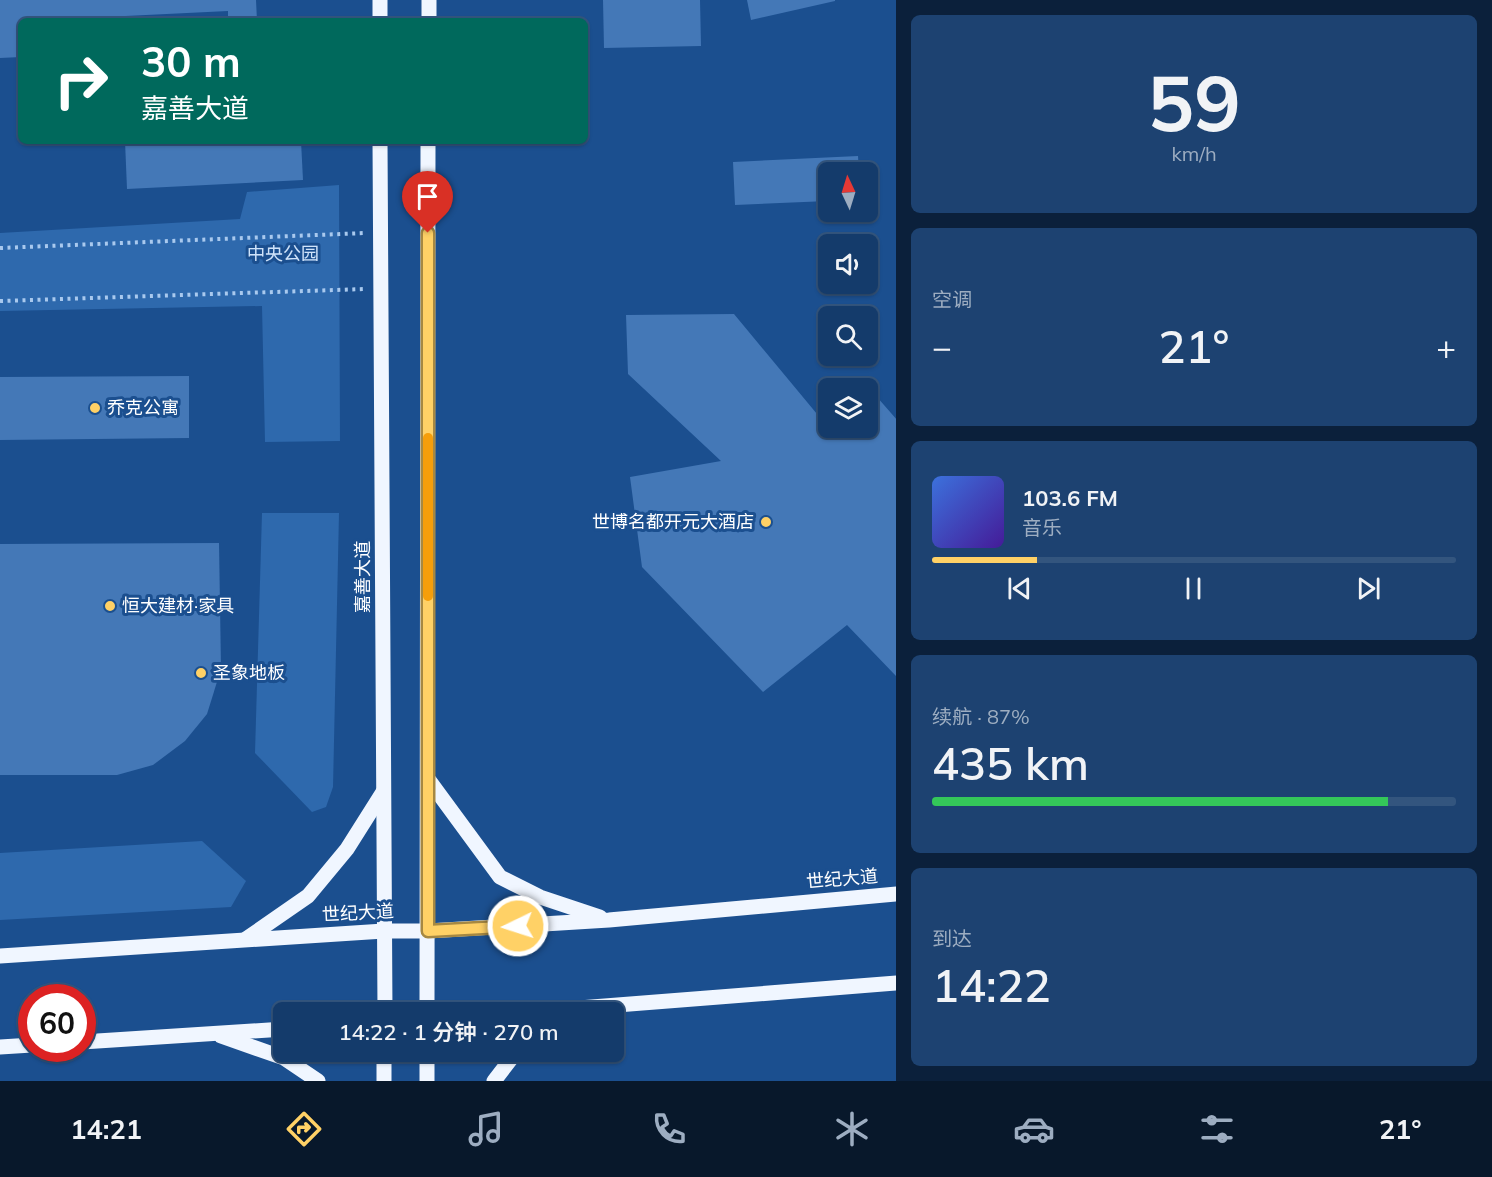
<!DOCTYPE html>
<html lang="zh">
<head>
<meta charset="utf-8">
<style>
	body { margin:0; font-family:Mulish,"Noto Sans SC",sans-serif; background:#1d4271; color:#f1f3f6; height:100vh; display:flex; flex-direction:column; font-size:22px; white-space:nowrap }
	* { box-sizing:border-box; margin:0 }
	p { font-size:20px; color:#9dadc1 }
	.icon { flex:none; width:33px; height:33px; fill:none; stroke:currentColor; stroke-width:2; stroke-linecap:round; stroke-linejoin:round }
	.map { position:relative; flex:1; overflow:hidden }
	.panel { display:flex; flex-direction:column; gap:15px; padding:15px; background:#0b203b; width:596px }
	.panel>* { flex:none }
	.top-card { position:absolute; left:18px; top:18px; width:570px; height:126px; border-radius:9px; box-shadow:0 2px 4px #0004,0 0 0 2px #33557e; background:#00695c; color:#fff; overflow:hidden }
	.needle { width:39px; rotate:356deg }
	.tools { position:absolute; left:818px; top:162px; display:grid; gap:12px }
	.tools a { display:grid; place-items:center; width:60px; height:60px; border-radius:9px; background:#143b6b; box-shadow:0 2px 4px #0004,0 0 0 2px #33557e; font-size:30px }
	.speed { position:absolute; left:18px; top:984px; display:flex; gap:12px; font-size:30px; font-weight:700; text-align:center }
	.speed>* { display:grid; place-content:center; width:78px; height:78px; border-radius:50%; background:#143b6b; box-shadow:0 2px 4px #0004,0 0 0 2px #33557e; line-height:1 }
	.speed .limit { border:9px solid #d22; background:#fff; color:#111 }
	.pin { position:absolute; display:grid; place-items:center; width:51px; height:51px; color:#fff; margin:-62px -26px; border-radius:50% 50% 50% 0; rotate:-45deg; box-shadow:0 0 6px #0007 }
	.pin .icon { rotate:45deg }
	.me { position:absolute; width:66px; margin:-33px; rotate:266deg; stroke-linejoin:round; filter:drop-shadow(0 0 4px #0008) }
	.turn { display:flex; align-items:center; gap:21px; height:126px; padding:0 24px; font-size:27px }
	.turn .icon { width:78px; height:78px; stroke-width:2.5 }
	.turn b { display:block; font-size:42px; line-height:51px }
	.big { font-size:45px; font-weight:600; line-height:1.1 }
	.panel .widget { flex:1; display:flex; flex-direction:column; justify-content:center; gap:9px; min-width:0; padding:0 21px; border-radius:9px; background:#1d4271 }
	.panel .dial { align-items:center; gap:0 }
	.dial b { font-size:78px; line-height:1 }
	.song { display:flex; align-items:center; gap:18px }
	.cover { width:72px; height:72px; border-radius:9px; background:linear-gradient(135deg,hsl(220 70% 55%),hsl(260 70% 35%)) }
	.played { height:6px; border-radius:3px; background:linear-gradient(90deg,#ffd166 20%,#33557e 20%) }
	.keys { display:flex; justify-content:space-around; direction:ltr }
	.heat { display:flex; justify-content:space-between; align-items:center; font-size:33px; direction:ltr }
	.charge { height:9px; border-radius:4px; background:linear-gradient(90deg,#34c759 87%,#33557e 0) }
	.trip { position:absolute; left:273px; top:1002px; width:351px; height:60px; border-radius:9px; background:#143b6b; box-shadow:0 2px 4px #0004,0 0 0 2px #33557e; font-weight:600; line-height:60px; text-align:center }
	.tabs { display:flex; height:96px; justify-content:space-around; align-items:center; background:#08182b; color:#9dadc1 }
	.tabs .icon { width:42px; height:42px }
	.tabs .active { color:#ffd166 }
	.tabs b { font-size:27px; color:#f1f3f6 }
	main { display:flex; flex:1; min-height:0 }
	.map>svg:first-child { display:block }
	.green { fill:#2e69ad }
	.building { fill:#4478b7 }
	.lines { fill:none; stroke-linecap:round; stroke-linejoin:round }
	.path { stroke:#a9c9ee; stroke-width:4; stroke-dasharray:3 4.5; stroke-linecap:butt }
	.primary { stroke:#f0f6ff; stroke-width:15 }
	.route-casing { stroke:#a68842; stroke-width:15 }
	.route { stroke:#ffd166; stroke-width:10 }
	.slow { stroke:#f59e0b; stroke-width:10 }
	.poi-dot { fill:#ffd166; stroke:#1b4f8f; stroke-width:2 }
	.labels { text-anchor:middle; stroke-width:6; stroke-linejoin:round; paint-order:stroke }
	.park-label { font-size:18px; fill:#cfe3fa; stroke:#1b4f8f }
	.poi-label { font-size:18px; fill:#fff; stroke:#1b4f8f; text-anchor:start }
	.street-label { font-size:18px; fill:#fff; stroke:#1b4f8f }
</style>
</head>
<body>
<main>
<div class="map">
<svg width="897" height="1081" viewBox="0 0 897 1081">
	<rect width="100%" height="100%" fill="#1b4f8f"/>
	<!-- green -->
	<g class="green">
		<polygon points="339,185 340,441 265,442 262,306 0,311 0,233 240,219 247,192"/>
		<polygon points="262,513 339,513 333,787 326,807 312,812 255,753"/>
		<polygon points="202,841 246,881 231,907 0,920 0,853"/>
	</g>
	<!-- building -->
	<g class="building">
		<polygon points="0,0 256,0 257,21 228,21 228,11 64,19 64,21 21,21 21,57 0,58"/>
		<polygon points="603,0 700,0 701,46 604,48"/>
		<polygon points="747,0 835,0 835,1 751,20"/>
		<polygon points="125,141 301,141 303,180 127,189"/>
		<polygon points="858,156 859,172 828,172 828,201 735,205 733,162"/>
		<polygon points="734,314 817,414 828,407 828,428 867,428 867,388 853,388 863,381 897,420 897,677 847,625 763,692 642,567 630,477 721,461 628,374 626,315"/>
		<polygon points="189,376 189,438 0,440 0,377"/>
		<polygon points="219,543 221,669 207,714 185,741 153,765 117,775 0,775 0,544"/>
	</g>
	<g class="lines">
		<!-- path -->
		<g class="path">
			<polyline points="0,248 365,233"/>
			<polyline points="0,301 365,289"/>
		</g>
		<!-- primary -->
		<g class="primary">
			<polyline points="380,0 380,21"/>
			<polyline points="429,21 429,0"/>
			<polyline points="380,141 385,1012"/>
			<polyline points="428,779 500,877 540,897 600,917"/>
			<polyline points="246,939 308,896 347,849 383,792"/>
			<polyline points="0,956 384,931 428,931 609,920 897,894"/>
			<polyline points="427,1012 428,141"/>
			<polyline points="528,1012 897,983"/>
			<polyline points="221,1036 284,1058 318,1081"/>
			<polyline points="82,1042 284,1029"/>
			<polyline points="0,1047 32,1045"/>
			<polyline points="427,1052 427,1081"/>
			<polyline points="384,1081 384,1052"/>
			<polyline points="494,1081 514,1055 520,1052"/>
		</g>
	</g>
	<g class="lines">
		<defs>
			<polyline id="route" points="428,233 428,931 518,926"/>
		</defs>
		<!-- route casing -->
		<use href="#route" class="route-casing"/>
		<!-- route -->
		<use href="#route" class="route"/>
		<!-- slow -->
		<polyline class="slow" points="428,596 428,438"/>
	</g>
	<!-- markers -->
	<g class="poi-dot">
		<circle cx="95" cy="408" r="6"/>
		<circle cx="766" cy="522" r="6"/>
		<circle cx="110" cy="606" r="6"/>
		<circle cx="201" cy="673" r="6"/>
	</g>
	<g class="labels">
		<!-- park labels -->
		<g class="park-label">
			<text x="283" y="260">中央公园</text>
		</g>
		<!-- poi labels -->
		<g class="poi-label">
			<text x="107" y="414">乔克公寓</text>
			<text x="754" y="528" text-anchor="end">世博名都开元大酒店</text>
			<text x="122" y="612">恒大建材·家具</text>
			<text x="213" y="679">圣象地板</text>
		</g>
		<!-- street labels -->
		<g class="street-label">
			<text transform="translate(363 577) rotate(-90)" y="6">嘉善大道</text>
			<text transform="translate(842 879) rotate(-5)" y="6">世纪大道</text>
			<text transform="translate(358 913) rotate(-3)" y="6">世纪大道</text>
		</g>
	</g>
</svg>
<div class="tools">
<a><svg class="needle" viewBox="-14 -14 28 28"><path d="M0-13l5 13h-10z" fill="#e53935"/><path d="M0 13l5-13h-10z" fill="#9dadc1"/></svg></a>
<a><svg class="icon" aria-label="sound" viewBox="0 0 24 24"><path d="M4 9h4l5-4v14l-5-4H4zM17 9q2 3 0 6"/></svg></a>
<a><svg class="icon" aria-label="search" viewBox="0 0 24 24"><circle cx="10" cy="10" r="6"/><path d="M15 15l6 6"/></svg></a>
<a><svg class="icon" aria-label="layers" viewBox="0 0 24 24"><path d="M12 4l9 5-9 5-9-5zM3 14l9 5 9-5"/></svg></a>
</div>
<div class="speed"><div class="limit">60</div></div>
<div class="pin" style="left:428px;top:233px;background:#d93025"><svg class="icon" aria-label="arrive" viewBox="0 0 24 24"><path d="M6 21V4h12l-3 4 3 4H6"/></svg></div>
<svg class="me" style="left:518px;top:926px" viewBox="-20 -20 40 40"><circle r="17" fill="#ffd166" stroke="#fff" stroke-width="3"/><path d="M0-11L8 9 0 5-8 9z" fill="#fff"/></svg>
<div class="trip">14:22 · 1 分钟 · 270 m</div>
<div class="top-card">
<div class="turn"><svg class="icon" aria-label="right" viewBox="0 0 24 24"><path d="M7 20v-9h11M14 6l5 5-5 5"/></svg><div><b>30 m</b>嘉善大道</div></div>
</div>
</div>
<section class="panel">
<div class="widget dial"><b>59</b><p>km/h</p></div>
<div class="widget"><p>空调</p>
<div class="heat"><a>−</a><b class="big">21°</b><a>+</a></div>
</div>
<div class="widget">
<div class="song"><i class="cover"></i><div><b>103.6 FM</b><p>音乐</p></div></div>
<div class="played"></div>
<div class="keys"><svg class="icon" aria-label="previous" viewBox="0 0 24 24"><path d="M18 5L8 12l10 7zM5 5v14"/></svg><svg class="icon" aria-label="pause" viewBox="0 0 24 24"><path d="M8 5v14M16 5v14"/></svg><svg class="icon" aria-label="next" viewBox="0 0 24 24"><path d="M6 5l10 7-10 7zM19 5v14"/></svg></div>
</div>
<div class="widget"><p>续航 · 87%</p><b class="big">435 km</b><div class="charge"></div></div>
<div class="widget"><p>到达</p><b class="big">14:22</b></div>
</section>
</main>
<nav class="tabs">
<b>14:21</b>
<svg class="icon active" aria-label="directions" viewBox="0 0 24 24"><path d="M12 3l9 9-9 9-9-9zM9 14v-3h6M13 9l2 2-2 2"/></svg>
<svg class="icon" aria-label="music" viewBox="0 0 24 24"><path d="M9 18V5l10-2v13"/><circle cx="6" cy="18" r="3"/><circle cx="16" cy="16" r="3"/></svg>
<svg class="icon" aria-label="phone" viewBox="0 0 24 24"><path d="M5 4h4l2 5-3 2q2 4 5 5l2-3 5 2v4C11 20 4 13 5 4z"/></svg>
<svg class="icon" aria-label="climate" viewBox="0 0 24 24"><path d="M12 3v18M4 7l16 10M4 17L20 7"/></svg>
<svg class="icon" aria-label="car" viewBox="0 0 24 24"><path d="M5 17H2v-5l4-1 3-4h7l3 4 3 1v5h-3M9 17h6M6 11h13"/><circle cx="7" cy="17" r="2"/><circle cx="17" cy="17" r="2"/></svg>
<svg class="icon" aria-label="filters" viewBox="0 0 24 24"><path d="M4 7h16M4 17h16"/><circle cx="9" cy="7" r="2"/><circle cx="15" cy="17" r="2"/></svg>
<b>21°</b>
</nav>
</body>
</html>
